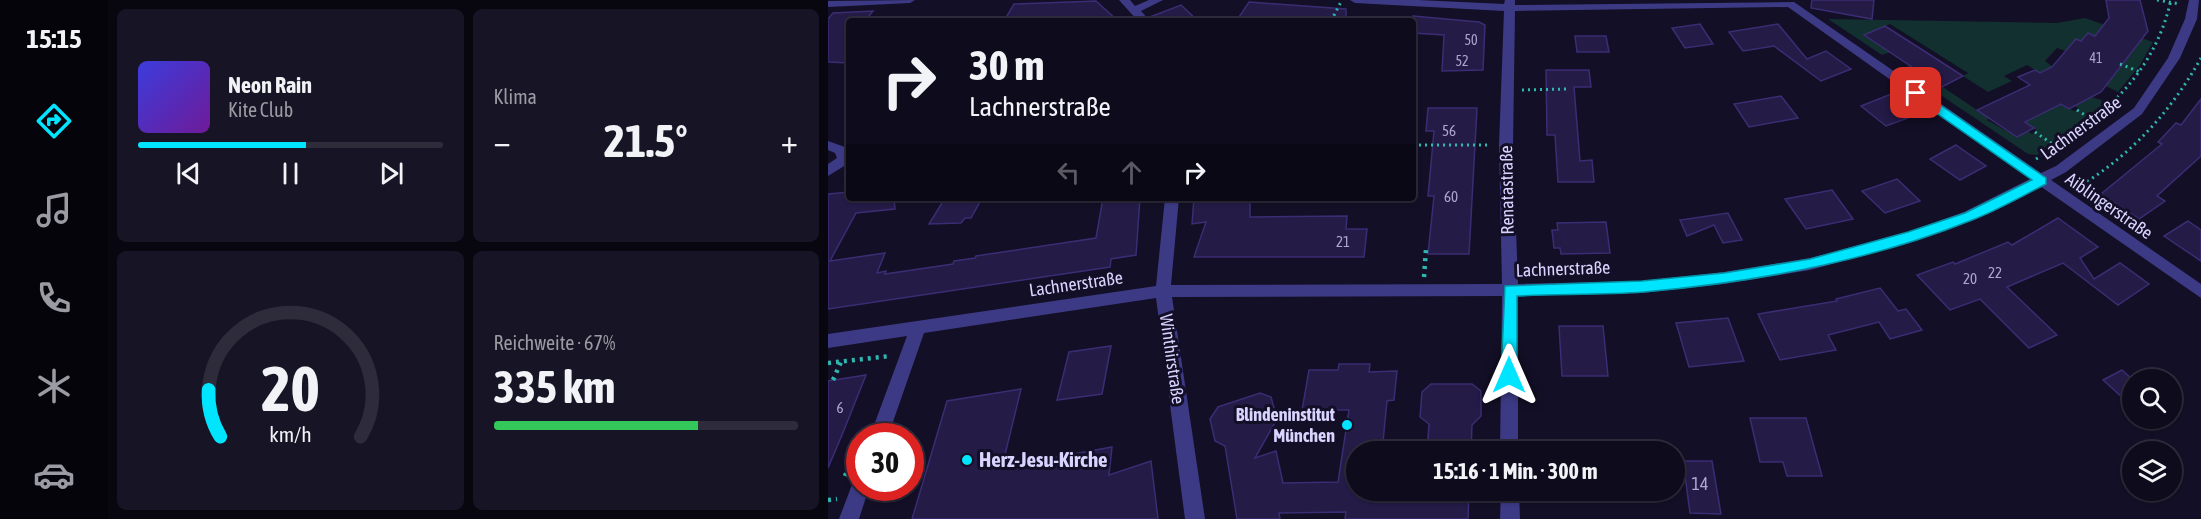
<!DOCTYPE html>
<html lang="de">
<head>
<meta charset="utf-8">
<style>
	body { margin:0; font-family:"Asap Condensed",sans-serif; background:#171425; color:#f1f3f6; height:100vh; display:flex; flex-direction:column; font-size:22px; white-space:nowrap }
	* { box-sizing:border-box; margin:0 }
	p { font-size:20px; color:#9b9ba3 }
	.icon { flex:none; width:33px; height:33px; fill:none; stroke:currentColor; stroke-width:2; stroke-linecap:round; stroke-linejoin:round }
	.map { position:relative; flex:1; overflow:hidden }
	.panel { display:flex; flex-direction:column; gap:9px; padding:9px; background:#08060f; width:720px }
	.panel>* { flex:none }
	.banner { position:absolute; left:18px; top:18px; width:570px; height:183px; border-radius:6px; box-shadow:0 2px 4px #0004,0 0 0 2px #2e2b3b; background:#0e0b1c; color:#f1f3f6; overflow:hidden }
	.buttons { position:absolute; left:1294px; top:369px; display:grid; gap:12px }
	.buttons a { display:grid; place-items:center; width:60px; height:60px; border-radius:50%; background:#0e0b1c; box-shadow:0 2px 4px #0004,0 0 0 2px #2e2b3b; font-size:30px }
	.speed { position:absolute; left:18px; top:423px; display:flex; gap:12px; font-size:30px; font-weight:700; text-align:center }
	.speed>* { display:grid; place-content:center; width:78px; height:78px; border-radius:50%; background:#0e0b1c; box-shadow:0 2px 4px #0004,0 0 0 2px #2e2b3b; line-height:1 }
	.speed .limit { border:9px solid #d22; background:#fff; color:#111 }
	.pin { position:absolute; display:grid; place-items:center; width:51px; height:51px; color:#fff; margin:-26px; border-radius:12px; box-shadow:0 3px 9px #0006 }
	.me { position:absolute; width:66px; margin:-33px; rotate:0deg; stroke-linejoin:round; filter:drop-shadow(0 0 4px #0008) }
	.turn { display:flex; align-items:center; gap:21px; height:126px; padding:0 24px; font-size:27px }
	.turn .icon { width:78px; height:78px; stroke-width:2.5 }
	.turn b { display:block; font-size:42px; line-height:51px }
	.lanes { display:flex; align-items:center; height:57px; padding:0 24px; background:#0003; justify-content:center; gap:30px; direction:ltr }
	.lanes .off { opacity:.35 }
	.big { font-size:45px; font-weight:700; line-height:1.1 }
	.panel .card { flex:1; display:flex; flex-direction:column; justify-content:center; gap:9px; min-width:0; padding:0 21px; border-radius:9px; background:#171425 }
	.panel .dial { align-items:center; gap:0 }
	.dial svg { height:156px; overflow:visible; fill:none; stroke:#2e2b3b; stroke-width:7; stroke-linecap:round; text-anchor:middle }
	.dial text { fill:#f1f3f6; stroke:none }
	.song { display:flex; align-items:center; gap:18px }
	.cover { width:72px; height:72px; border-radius:9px; background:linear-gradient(135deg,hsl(240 70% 55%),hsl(280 70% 35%)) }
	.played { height:6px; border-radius:3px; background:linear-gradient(90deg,#00e5ff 55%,#2e2b3b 55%) }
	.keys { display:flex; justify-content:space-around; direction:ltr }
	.heat { display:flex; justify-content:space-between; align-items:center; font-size:33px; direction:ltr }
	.charge { height:9px; border-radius:4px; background:linear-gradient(90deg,#34c759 67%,#2e2b3b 0) }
	.panel .tiles { flex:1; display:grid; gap:9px; grid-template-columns:repeat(2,1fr) }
	.trip { position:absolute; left:518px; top:441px; width:339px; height:60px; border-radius:30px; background:#0e0b1c; box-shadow:0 2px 4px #0004,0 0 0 2px #2e2b3b; font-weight:700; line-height:60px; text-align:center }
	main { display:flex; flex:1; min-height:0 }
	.dock { display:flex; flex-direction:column; width:108px; justify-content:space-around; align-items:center; background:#06040b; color:#9b9ba3 }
	.dock .icon { width:42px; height:42px }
	.dock .on { color:#00e5ff }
	.dock b { font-size:27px; color:#f1f3f6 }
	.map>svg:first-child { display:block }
	.green { fill:#12302f }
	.building { fill:#241b47; stroke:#3b2d73; stroke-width:1.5 }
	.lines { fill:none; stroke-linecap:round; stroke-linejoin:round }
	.path-far1 { stroke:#2fb8b0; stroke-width:3; stroke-dasharray:2 4; stroke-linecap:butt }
	.path { stroke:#2fb8b0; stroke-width:4.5; stroke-dasharray:3 5; stroke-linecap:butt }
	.minor { fill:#3d3a85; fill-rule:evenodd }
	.route { fill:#00e5ff; stroke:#0095a6; stroke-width:1.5 }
	.poi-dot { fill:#00e5ff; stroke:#130f26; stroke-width:2 }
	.labels { text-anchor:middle; stroke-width:6; stroke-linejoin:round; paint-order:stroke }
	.far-number-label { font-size:14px; fill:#aca6d1 }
	.number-label { font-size:15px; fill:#aca6d1 }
	.street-label { font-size:18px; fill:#d9d4ff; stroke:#130f26 }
	.poi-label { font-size:18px; font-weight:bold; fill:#d9d4ff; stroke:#130f26; text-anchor:end }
	.near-number-label { font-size:18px; fill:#aca6d1 }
	.near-poi-label { font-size:21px; font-weight:bold; fill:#d9d4ff; stroke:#130f26; text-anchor:start }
</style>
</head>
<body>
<main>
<nav class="dock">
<b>15:15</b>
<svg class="icon on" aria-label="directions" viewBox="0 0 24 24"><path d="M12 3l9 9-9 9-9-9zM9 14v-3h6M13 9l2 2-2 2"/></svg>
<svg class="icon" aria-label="music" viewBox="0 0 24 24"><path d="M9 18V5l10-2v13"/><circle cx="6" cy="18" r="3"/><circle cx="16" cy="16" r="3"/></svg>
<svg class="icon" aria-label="phone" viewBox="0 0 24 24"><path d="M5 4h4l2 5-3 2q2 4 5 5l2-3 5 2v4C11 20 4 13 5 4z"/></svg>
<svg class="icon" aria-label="climate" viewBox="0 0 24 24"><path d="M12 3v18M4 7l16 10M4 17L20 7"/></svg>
<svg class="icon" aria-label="car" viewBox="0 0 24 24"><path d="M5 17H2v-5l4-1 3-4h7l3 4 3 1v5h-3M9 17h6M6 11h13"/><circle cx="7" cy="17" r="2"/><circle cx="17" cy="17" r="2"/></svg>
</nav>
<section class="panel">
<div class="tiles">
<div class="card">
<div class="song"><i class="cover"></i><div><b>Neon Rain</b><p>Kite Club</p></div></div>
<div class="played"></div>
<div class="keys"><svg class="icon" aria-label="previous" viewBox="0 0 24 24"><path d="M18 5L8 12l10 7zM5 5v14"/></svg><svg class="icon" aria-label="pause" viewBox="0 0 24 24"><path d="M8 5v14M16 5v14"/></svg><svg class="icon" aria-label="next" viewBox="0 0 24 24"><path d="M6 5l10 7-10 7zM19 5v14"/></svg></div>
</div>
<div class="card"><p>Klima</p>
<div class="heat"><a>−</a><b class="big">21.5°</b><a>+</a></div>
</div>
<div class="card dial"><svg viewBox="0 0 100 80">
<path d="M14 69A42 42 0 1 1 86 69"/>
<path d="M14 69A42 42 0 0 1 8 45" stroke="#00e5ff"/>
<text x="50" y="56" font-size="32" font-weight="700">20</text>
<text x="50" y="72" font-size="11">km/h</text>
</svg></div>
<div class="card"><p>Reichweite · 67%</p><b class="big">335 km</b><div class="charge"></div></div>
</div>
</section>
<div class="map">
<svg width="1373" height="519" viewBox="0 0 1373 519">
	<rect width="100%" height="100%" fill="#130f26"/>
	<!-- green -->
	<g class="green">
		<polygon points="1257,18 1325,42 1312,65 1290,92 1278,86 1310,45 1272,30 1267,36 1260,33 1253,41 1248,39 1238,51 1229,48 1217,61 1225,67 1212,73 1199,65 1176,76 1184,81 1160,92 1135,76 1140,73 1062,24 1036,35 1062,52 1054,55 1000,19 1229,23"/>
		<polygon points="1082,65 1161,118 1159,120 1189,137 1200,131 1204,134 1209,131 1197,122 1233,104 1246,111 1251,109 1247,106 1257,100 1250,93 1273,100 1277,105 1215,151 1209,155 1200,154 1074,69"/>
	</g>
	<!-- building -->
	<g class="building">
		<polygon points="984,0 1046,0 1044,19 983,8"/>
		<polygon points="1278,0 1312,0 1320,31 1273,92 1241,109 1233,104 1197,122 1206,128 1189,137 1149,110 1202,85 1190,77 1207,70 1212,73 1224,67 1248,39 1253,41 1260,33 1267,36 1281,18"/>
		<polygon points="268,1 290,21 176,21 186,4"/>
		<polygon points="421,2 518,9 518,21 463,21 411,17"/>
		<polygon points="353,5 370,21 324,21 322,17"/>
		<polygon points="45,11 37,21 21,21 21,63 0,62 0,19 5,13"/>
		<polygon points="585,16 651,22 657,25 655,70 614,71 616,35 585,33"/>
		<polygon points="872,24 885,44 857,48 844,28"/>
		<polygon points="950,24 979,59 998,51 1023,69 993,81 946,46 915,51 901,32"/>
		<polygon points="1057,26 1107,58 1135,76 1114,87 1036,35"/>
		<polygon points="747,36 778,36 781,52 749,52"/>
		<polygon points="718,70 761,70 763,87 746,87 752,161 764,160 766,182 730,182 727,135 719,135"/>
		<polygon points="1063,94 1088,115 1058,126 1033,106"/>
		<polygon points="953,96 970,118 921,127 906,104"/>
		<polygon points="1373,99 1373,156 1329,196 1337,201 1311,219 1273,194 1334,144 1330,142 1348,123 1353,125"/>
		<polygon points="600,108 649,108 641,254 600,254 606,196 600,196 606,131 598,131"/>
		<polygon points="1128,145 1158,166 1132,180 1102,159"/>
		<polygon points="1069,179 1092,201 1057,213 1034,191"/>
		<polygon points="1004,190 1025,219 978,229 957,199"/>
		<polygon points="21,192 21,198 66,198 67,209 28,213 2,261 57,253 49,273 58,271 57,274 125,264 126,261 147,258 148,256 268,238 275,198 312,198 308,255 283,259 282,267 0,309 0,194"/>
		<polygon points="117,198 154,198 143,218 137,218 133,223 101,224"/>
		<polygon points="366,198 422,198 422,217 519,216 518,229 539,229 536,257 366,257 378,222 364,224"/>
		<polygon points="900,213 914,240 895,243 886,225 859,236 852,220"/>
		<polygon points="1230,218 1270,247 1252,258 1266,279 1292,263 1321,284 1290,305 1235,263 1179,287 1229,335 1201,348 1152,299 1122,310 1089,275 1125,262 1127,264 1180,242 1184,245"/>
		<polygon points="1360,221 1373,230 1373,261 1336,236"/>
		<polygon points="778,222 782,253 733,254 732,248 726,248 724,230 730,230 729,223"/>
		<polygon points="1052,288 1070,311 1078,309 1094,330 1062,339 1051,322 1000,335 1008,350 952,360 930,314 1009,301 1008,299"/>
		<polygon points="900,318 916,361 861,367 848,323"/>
		<polygon points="731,326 775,326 780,376 734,376"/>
		<polygon points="283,346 274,394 229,400 241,352"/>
		<polygon points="511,364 542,364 541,372 569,371 566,400 559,401 554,452 528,452 528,490 641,490 640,519 517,519 518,512 451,513 452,519 409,519 397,446 387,441 382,419 390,407 432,393 443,397 449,419 427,458 448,451 455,483 510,482 521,410 474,410 481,370 510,370"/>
		<polygon points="1294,370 1305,380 1305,407 1275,380"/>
		<polygon points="38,375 14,435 0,468 0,381"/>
		<polygon points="603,384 644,384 653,391 653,416 644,425 643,452 599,452 601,424 592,417 594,392"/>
		<polygon points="193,389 174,467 284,447 281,475 323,461 330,519 84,519 119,401"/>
		<polygon points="922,418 978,418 994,476 959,476 955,462 932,462"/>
		<polygon points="855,461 884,461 893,514 862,513"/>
	</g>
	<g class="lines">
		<!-- path-far1 -->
		<g class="path-far1">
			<polyline points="1329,0 1352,4"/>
			<polyline points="503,21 514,0"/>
			<polyline points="1292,64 1312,72"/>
			<polyline points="694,90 741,89"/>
			<polyline points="1249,110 1265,120"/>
			<polyline points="1207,132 1229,147"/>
			<polyline points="585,145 662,145"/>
			<path d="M1208 159C1273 118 1325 78 1343 0"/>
			<path d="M1249 188C1303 155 1342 113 1373 58"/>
		</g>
		<!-- path -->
		<g class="path">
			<polyline points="596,277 598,249"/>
			<polyline points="0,363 62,356"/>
			<polyline points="5,380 13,362"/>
			<polyline points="17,476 32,438"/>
			<polyline points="0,500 9,499"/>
		</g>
		<!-- minor -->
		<g class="minor">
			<polygon points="87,0 82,3 0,7 0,1"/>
			<polygon points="291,0 302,0 307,6 321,0 335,0 313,11 322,21 310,21"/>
			<path d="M522 0H590L676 4 677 0H687V5L966 2 1213 173 1228 166 1306 108 1340 58 1357 19 1361 0H1371L1369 19 1352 58 1314 114 1238 172 1223 180 1373 284V298L1212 186 1146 220 1082 243 982 270 896 284 814 293 690 296V452H672L674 296 344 297 377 519H357L328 298 96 333 60 436H42L79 336 0 348V334L328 286 337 198H351L343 285 674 284 671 145 676 11 527 3ZM960 7 1202 179 1136 212 1080 232 982 258 896 272 814 281 690 284 685 145 687 11Z"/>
			<polygon points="0,141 17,147 21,156 21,163 0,176 0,164 9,158 7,153 0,150"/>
			<polygon points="32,479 32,488 41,488 31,519 11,519 25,482"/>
			<polygon points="673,490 691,490 692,519 672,519"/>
		</g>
	</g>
	<!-- route -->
	<path class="route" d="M1084 91H1092L1218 178V184C1194 196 1170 210 1144 220 1040 262 928 282 816 292 774 295 731 294 689 296V375L681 382 676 380 673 375 677 286 814 281 896 273 982 259 1080 232 1137 213 1204 180 1084 96Z"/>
	<!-- markers -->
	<g class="poi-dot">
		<circle cx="519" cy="425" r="6"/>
		<circle cx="139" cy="460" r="6"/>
	</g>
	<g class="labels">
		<!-- far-number labels -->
		<g class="far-number-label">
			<text x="643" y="45">50</text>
			<text x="1268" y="63">41</text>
			<text x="634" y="66">52</text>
		</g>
		<!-- number labels -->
		<g class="number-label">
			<text x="621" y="136">56</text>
			<text x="623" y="202">60</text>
			<text x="515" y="247">21</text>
			<text x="1167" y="278">22</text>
			<text x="1142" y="284">20</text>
			<text x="12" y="413">6</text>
		</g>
		<!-- street labels -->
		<g class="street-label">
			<text transform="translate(1253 128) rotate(-36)" y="6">Lachnerstraße</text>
			<text transform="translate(679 190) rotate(-91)" y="6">Renatastraße</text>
			<text transform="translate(1281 206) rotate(35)" y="6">Aiblingerstraße</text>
			<text transform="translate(735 269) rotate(-2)" y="6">Lachnerstraße</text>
			<text transform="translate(248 284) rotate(-8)" y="6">Lachnerstraße</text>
			<text transform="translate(344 359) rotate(82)" y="6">Winthirstraße</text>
		</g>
		<!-- poi labels -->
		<g class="poi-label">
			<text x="507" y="421">Blindeninstitut<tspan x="507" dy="21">München</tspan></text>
		</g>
		<!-- near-number labels -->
		<g class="near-number-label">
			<text x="872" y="490">14</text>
		</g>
		<!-- near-poi labels -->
		<g class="near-poi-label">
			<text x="151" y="467">Herz-Jesu-Kirche</text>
		</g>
	</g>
</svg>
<div class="buttons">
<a><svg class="icon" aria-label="search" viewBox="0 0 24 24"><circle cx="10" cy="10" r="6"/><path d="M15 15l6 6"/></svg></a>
<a><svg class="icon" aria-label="layers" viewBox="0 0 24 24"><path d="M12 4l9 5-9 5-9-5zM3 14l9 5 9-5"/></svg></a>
</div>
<div class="speed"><div class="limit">30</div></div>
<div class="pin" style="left:1088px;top:93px;background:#d93025"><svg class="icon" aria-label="arrive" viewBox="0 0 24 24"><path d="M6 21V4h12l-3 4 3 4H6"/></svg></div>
<svg class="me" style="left:681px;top:375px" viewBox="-20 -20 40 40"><path d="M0-17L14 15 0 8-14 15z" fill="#00e5ff" stroke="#fff" stroke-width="4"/></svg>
<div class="trip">15:16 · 1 Min. · 300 m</div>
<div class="banner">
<div class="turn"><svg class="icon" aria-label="right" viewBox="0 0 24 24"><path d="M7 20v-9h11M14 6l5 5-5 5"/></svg><div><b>30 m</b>Lachnerstraße</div></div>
<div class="lanes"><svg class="icon off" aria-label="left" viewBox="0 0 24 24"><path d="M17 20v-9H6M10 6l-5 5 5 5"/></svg><svg class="icon off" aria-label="ahead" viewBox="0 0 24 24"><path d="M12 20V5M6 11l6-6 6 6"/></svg><svg class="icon" aria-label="right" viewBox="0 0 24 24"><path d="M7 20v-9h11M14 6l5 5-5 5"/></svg></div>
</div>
</div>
</main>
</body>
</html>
